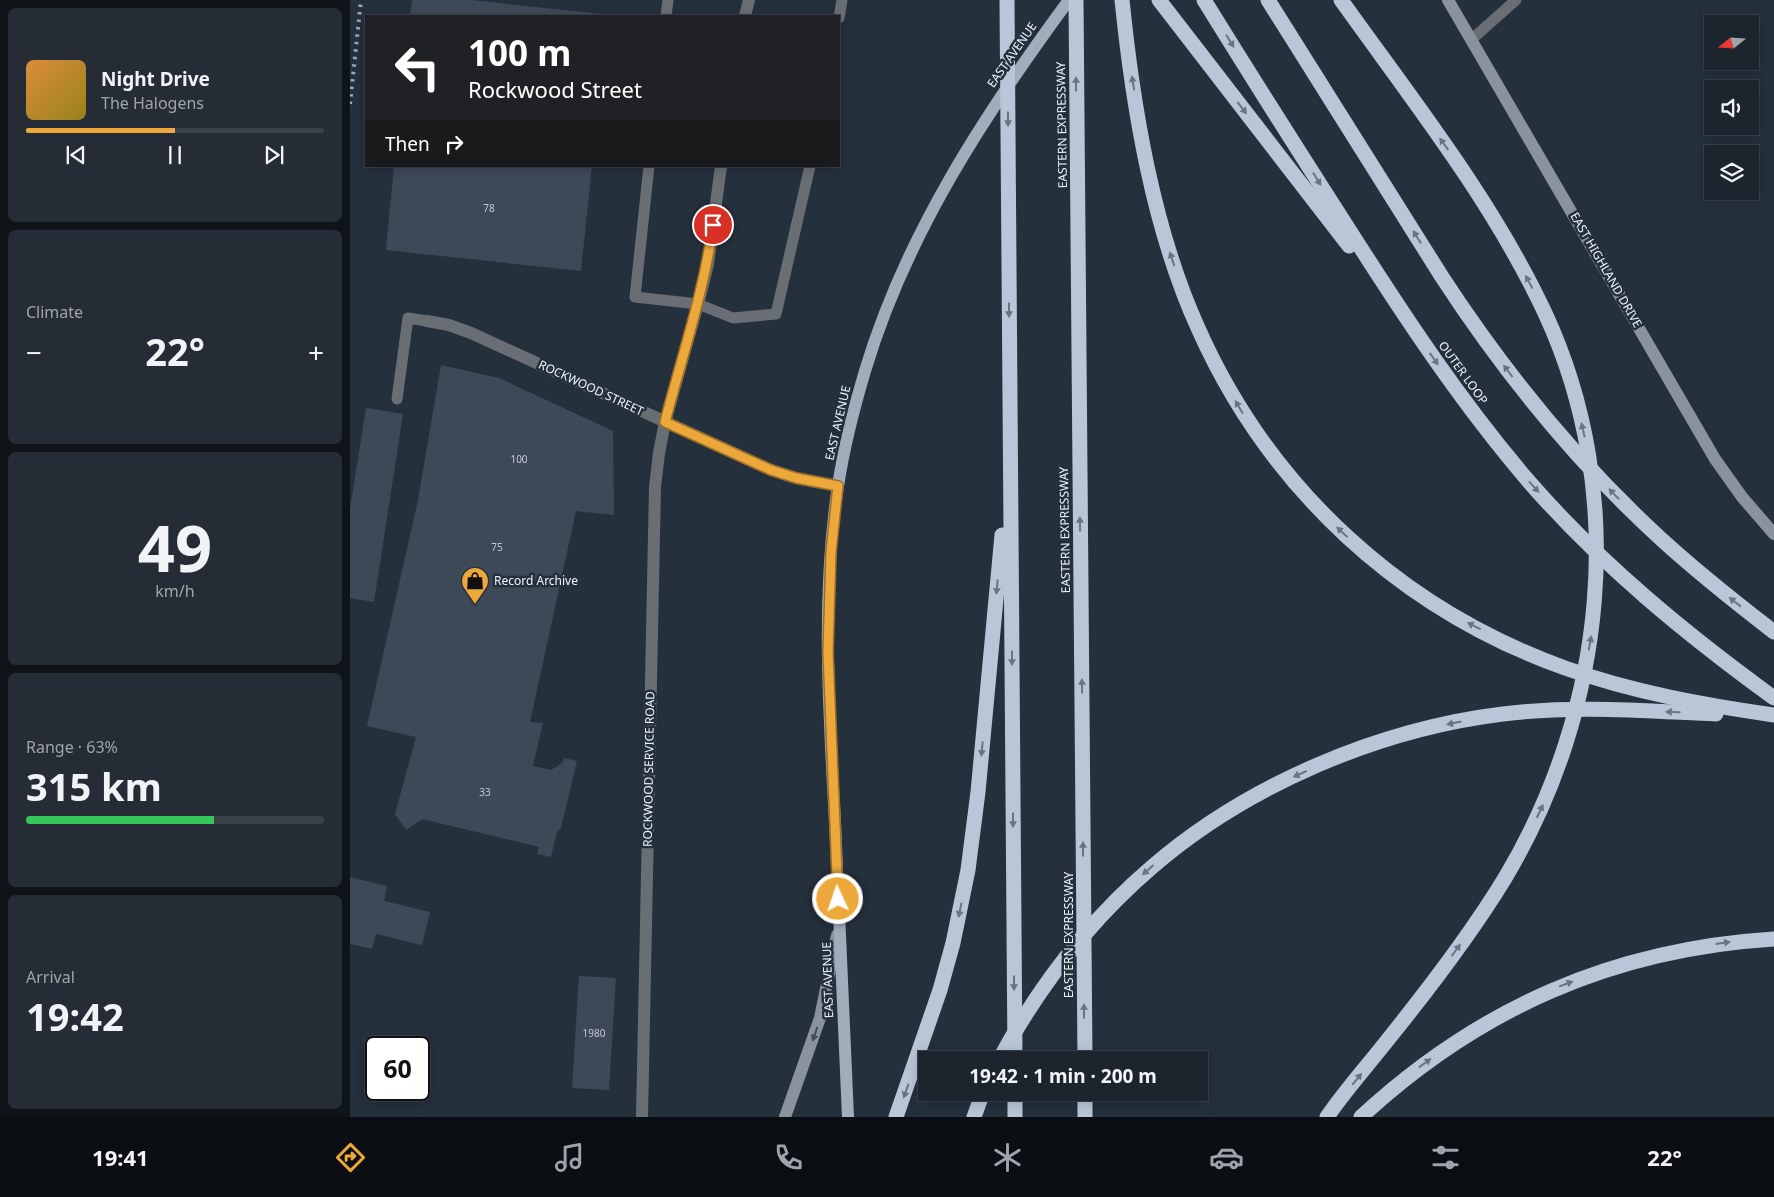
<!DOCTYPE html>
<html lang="en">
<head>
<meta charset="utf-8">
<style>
	body { margin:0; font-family:"Noto Sans",sans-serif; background:#252c36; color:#f1f3f6; height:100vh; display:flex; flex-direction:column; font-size:19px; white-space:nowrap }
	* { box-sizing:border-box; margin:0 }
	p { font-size:16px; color:#a0a4aa }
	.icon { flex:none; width:28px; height:28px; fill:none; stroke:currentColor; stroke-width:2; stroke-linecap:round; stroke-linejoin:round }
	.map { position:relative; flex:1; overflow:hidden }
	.side { display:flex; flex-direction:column; gap:8px; padding:8px; background:#0f1419; width:350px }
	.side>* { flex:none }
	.hud { position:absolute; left:15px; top:15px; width:475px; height:152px; border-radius:0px; box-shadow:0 2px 12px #0003,0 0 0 1px #3a414a; background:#202124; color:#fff; overflow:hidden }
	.needle { width:32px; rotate:252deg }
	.fabs { position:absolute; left:1354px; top:15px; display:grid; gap:10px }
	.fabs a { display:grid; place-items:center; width:55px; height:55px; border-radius:0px; background:#1c242e; box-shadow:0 2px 12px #0003,0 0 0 1px #3a414a; font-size:25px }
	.speed { position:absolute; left:15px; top:1036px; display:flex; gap:10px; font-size:25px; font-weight:700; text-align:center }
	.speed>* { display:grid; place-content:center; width:65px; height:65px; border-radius:50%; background:#1c242e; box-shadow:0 2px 12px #0003,0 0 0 1px #3a414a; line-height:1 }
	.speed .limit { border:2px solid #111; border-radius:8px; background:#fff; color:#111 }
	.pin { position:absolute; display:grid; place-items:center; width:42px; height:42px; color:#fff; margin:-21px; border:2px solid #fff; border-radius:50%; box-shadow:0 1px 5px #0007 }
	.me { position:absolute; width:55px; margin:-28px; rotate:357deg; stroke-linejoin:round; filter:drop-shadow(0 0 4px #0008) }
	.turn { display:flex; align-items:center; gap:18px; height:105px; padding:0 20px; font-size:22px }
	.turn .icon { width:65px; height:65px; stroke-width:2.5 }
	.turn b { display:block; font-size:35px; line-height:42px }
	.then { display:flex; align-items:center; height:48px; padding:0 20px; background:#0003; gap:10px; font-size:19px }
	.big { font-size:38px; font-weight:700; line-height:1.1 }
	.side .tile { flex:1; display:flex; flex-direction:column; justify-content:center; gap:8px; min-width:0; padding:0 18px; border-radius:8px; background:#252c36 }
	.side .dial { align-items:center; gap:0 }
	.dial b { font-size:65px; line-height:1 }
	.song { display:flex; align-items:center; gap:15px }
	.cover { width:60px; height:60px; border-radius:8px; background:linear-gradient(135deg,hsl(30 70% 55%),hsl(50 70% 35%)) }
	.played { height:5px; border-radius:2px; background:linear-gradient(90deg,#eda83b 50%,#3a414a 50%) }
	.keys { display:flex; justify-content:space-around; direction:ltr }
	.heat { display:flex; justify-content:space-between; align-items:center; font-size:28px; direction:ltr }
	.charge { height:8px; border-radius:4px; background:linear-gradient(90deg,#34c759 63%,#3a414a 0) }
	.trip { position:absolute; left:568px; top:1051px; width:290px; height:50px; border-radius:0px; background:#1c242e; box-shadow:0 2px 12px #0003,0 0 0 1px #3a414a; font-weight:700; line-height:50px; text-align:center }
	.menu { display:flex; height:80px; justify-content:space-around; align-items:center; background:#0b0e12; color:#a0a4aa }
	.menu .icon { width:35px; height:35px }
	.menu .selected { color:#eda83b }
	.menu b { font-size:22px; color:#f1f3f6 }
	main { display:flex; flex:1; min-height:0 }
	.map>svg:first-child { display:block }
	.building { fill:#3e4958 }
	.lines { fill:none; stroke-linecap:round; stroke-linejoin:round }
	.lane { stroke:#696e75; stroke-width:11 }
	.street { stroke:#696e75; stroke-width:12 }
	.secondary { stroke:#89929d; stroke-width:12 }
	.primary { stroke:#a2adbb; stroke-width:12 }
	.highway { stroke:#b8c6d7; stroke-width:15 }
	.rail { stroke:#9fa8b2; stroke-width:4; stroke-dasharray:2.5 5; stroke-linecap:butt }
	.oneway { fill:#677482 }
	.oneway2 { fill:#434d5a }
	.route-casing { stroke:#9a6d26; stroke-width:12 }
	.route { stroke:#eda83b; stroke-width:9 }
	.labels { text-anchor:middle; stroke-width:5; stroke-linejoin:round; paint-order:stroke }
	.number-label { font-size:10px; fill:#c1c9d4 }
	.street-label { font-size:12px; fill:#edf4fd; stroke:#25303d }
	.poi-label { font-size:12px; fill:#edf4fd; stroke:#25303d; text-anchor:start }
</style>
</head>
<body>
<main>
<section class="side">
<div class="tile">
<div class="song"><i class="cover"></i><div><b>Night Drive</b><p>The Halogens</p></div></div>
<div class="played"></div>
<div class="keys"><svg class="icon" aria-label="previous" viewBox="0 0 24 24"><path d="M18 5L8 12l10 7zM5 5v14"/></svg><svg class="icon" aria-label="pause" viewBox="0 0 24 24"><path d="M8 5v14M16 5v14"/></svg><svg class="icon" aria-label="next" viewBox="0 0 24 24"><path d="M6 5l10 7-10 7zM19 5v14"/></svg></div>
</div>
<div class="tile"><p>Climate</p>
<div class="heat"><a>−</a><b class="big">22°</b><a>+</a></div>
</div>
<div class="tile dial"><b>49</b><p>km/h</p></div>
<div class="tile"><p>Range · 63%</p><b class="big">315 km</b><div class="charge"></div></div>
<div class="tile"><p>Arrival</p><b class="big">19:42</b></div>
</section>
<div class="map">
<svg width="1424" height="1117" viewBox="0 0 1424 1117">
	<rect width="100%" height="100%" fill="#25303d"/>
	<!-- building -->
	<g class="building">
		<polygon points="62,0 120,0 261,15 261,16 60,16"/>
		<polygon points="44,166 242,166 231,271 36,250"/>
		<polygon points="91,365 149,378 263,431 264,515 226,511 180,722 193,723 183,766 201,770 212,763 214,758 227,761 211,828 207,832 201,857 187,854 189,847 72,819 56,830 45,814 66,737 17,726 68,500"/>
		<polygon points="16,408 53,414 24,602 0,598 0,509"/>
		<polygon points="0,877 37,886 34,901 80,912 72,945 26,934 22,949 0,944"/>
		<polygon points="229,976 266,978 259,1090 222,1088"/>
	</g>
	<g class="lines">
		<!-- lane -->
		<g class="lane">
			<polyline points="316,16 318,0"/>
			<polyline points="489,18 492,0"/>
			<polyline points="1121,40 1166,0"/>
			<polyline points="299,166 285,297 348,304 383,318 426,314 460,166"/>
			<polyline points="47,399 58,318 77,321"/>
		</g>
		<!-- street -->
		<g class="street">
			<polyline points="395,16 399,0"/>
			<polyline points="77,321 99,325 121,333 421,470 446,478 488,486"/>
			<polyline points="292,1117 305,487 309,453 315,422 348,304 358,264 371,166"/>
		</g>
		<!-- secondary -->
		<g class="secondary">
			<polyline points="1098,0 1365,459 1392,497 1424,534"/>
			<polyline points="435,1117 470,1018 487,935"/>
		</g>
		<!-- primary -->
		<path class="primary" d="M498 1117C494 1019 489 920 485 822 479 710 471 597 488 486 494 447 504 408 515 371 556 234 635 114 719 0"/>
		<!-- highway -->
		<g class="highway">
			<polyline points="657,0 665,1060"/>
			<polyline points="726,0 735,1060"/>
			<path d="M772 0C783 108 803 229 848 328 919 488 1050 609 1215 668 1282 692 1354 705 1424 715"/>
			<polyline points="809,0 999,246"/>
			<path d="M854 0C901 76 949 152 998 228 1054 316 1112 404 1181 484 1253 566 1336 634 1424 698"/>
			<path d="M918 0 1092 277C1154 372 1226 461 1310 538 1346 571 1385 602 1424 632"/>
			<path d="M649 1060C688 988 740 920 802 867 897 785 1029 729 1153 714 1224 705 1295 711 1366 714"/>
			<polyline points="665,1092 665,1117"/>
			<polyline points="735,1092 735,1117"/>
			<polyline points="546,1117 590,990 603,943 618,870 628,792 652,535"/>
			<polyline points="624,1117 633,1092"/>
			<path d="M977 1117C996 1089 1019 1064 1040 1037 1081 986 1121 934 1155 878 1256 709 1279 494 1195 313 1142 200 1063 101 991 0"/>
			<path d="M1011 1117C1129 1008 1263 949 1424 939"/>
		</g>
		<!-- rail -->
		<polyline class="rail" points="0,104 11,0"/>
	</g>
	<!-- one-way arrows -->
	<defs><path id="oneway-solid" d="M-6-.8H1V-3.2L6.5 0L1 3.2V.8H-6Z" transform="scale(1.25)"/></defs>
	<g class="oneway">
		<use href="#oneway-solid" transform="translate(880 41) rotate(58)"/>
		<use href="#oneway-solid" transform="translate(783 83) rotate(-99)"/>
		<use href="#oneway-solid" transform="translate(726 84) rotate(-91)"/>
		<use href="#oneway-solid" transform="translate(892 108) rotate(52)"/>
		<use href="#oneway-solid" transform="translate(658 119) rotate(90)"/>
		<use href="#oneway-solid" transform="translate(1094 144) rotate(-126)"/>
		<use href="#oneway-solid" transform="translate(967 179) rotate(58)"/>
		<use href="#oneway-solid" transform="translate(1067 237) rotate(-122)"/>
		<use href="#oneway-solid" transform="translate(822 259) rotate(-108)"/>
		<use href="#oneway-solid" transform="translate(1179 282) rotate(-118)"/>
		<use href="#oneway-solid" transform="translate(659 310) rotate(90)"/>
		<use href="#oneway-solid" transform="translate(1084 359) rotate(55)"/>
		<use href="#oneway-solid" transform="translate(1158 371) rotate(-127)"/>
		<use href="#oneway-solid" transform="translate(889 407) rotate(-121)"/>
		<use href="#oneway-solid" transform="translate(1233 430) rotate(-103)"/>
		<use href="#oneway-solid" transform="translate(1184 487) rotate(48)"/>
		<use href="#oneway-solid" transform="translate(1264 494) rotate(-134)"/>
		<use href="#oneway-solid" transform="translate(730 524) rotate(-91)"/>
		<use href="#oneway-solid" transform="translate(992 532) rotate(-137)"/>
		<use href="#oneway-solid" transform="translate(647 587) rotate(95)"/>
		<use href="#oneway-solid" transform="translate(1385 602) rotate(-142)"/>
		<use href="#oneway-solid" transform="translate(1124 626) rotate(-153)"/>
		<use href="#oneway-solid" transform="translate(1240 643) rotate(-80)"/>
		<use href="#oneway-solid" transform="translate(662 658) rotate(90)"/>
		<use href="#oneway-solid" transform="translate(732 686) rotate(-91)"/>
		<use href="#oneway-solid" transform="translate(1323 712) rotate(-178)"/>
		<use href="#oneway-solid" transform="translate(1104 723) rotate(168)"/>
		<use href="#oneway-solid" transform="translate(632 749) rotate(95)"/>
		<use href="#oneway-solid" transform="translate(950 774) rotate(156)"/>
		<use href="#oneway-solid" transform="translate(1190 811) rotate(-65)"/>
		<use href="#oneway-solid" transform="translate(663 820) rotate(90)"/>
		<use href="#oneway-solid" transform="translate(733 849) rotate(-90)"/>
		<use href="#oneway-solid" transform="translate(798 870) rotate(139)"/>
		<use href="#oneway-solid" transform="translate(610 910) rotate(102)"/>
		<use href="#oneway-solid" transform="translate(1373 943) rotate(-8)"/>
		<use href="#oneway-solid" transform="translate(1106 950) rotate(-54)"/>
		<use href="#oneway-solid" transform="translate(664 983) rotate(90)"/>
		<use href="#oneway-solid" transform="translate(1216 984) rotate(-21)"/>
		<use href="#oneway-solid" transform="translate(734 1011) rotate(-90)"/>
		<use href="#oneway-solid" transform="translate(1075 1063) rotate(-36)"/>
		<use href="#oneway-solid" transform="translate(1007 1079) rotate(-51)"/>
		<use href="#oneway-solid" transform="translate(556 1091) rotate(110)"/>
	</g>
	<use class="oneway2" href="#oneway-solid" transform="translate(465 1034) rotate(109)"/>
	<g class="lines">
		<defs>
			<path id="route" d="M363 225C354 292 332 356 315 422L421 470 446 478 488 486 481 552 478 652 488 899"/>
		</defs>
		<!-- route casing -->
		<use href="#route" class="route-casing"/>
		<!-- route -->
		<use href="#route" class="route"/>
	</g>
	<!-- icons -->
	<defs>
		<symbol id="shop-pin" viewBox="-11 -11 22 30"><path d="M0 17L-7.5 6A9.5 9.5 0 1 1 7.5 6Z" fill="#eda83b" stroke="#25303d"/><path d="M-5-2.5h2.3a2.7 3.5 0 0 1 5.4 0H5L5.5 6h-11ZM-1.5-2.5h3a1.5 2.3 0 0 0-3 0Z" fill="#111"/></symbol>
	</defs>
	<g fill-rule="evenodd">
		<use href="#shop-pin" x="109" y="565" width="32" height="43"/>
	</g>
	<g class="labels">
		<!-- number labels -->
		<g class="number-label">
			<text x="139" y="212">78</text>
			<text x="169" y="463">100</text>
			<text x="147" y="551">75</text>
			<text x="135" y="796">33</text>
			<text x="244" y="1037">1980</text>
		</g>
		<!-- street labels -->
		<g class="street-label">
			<text transform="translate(662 55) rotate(-55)" y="4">EAST AVENUE</text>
			<text transform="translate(712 125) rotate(-91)" y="4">EASTERN EXPRESSWAY</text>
			<text transform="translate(1256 270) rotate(60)" y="4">EAST HIGHLAND DRIVE</text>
			<text transform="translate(1113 373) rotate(54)" y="4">OUTER LOOP</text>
			<text transform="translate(241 388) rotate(25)" y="4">ROCKWOOD STREET</text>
			<text transform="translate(488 423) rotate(-77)" y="4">EAST AVENUE</text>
			<text transform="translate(715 530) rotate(-91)" y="4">EASTERN EXPRESSWAY</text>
			<text transform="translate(299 769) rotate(-89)" y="4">ROCKWOOD SERVICE ROAD</text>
			<text transform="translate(719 935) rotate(-90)" y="4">EASTERN EXPRESSWAY</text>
			<text transform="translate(478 980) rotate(-92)" y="4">EAST AVENUE</text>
		</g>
		<!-- poi labels -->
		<g class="poi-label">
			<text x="144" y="585">Record Archive</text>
		</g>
	</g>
</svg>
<div class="fabs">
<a><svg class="needle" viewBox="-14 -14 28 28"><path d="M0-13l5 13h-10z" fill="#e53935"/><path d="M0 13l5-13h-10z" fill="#a0a4aa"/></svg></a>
<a><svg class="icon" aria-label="sound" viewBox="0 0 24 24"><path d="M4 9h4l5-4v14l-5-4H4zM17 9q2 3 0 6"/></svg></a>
<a><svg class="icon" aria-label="layers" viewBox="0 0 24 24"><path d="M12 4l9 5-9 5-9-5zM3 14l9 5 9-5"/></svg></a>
</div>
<div class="speed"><div class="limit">60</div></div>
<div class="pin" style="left:363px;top:225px;background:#d93025"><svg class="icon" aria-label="arrive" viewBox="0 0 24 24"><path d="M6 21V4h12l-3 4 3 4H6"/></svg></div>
<svg class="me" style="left:488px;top:899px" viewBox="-20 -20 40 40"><circle r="17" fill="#eda83b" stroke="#fff" stroke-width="3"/><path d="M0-11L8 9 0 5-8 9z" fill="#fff"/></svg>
<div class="trip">19:42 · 1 min · 200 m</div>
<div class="hud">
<div class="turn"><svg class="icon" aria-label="left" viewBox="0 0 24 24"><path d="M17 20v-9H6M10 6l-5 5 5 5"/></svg><div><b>100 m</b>Rockwood Street</div></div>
<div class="then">Then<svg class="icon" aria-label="right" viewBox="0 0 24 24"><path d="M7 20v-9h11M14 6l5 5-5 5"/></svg></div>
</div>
</div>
</main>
<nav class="menu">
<b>19:41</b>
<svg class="icon selected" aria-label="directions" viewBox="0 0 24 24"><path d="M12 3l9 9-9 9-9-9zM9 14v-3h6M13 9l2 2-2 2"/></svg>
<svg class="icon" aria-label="music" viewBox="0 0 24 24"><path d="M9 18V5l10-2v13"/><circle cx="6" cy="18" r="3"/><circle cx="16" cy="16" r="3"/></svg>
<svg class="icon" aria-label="phone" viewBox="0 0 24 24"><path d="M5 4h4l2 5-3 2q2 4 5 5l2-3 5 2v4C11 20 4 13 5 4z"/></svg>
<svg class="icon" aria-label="climate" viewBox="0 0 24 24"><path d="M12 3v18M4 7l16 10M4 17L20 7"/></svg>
<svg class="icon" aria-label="car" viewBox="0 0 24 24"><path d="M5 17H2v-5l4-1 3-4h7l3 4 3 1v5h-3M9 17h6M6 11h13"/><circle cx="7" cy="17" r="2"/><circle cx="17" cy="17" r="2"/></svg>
<svg class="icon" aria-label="filters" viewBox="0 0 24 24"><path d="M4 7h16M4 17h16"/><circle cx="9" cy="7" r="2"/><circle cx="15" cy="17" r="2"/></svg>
<b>22°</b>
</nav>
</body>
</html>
